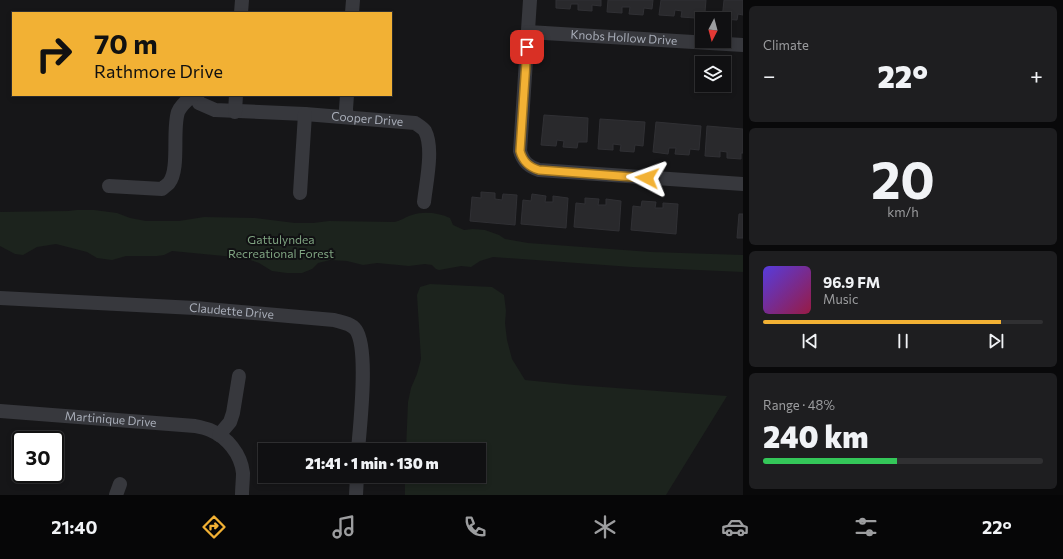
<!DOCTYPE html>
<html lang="en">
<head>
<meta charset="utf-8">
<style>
	body { margin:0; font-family:Commissioner,sans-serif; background:#1e1e20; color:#f1f3f6; height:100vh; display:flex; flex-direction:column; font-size:15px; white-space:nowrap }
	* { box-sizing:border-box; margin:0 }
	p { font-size:13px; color:#9c9d9f }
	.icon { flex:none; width:22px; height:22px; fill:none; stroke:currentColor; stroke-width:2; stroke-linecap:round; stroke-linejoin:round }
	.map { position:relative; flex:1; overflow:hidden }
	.panel { display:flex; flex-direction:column; gap:6px; padding:6px; background:#09090a; width:320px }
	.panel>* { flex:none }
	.banner { position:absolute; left:12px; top:12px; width:380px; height:84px; border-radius:0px; box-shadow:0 2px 6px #0003,0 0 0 1px #303032; background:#f2b134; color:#111; overflow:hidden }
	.needle { width:26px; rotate:186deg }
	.controls { position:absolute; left:695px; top:12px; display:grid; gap:8px }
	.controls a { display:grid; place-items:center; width:36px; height:36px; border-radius:0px; background:#101012; box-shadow:0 2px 6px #0003,0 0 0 1px #303032; font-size:20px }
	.speed { position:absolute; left:12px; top:431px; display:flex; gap:8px; font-size:20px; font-weight:700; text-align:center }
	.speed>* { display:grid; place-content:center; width:52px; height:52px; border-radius:50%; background:#101012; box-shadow:0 2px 6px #0003,0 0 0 1px #303032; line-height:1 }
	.speed .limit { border:2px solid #111; border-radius:6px; background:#fff; color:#111 }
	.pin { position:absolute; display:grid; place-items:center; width:34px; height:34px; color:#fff; margin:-17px; border-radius:8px; box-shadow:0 2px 6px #0006 }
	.me { position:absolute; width:44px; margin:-22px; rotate:274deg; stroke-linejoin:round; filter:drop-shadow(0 0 3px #0008) }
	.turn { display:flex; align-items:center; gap:14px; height:84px; padding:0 16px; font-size:18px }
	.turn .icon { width:52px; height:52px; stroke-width:2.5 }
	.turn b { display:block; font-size:28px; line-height:34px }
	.big { font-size:30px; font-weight:800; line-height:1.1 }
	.panel .widget { flex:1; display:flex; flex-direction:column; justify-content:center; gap:6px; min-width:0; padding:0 14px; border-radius:6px; background:#1e1e20 }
	.panel .dial { align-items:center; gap:0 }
	.dial b { font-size:52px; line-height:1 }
	.song { display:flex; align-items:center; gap:12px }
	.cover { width:48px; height:48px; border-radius:6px; background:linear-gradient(135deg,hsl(250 70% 55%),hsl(340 70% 35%)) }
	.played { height:4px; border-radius:2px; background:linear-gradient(90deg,#f2b134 85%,#303032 85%) }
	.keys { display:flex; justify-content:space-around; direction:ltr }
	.heat { display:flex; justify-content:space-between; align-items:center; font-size:22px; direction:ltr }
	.charge { height:6px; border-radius:3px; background:linear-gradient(90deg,#34c759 48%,#303032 0) }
	.trip { position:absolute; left:258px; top:443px; width:228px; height:40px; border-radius:0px; background:#101012; box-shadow:0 2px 6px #0003,0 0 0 1px #303032; font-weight:800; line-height:40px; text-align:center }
	.menu { display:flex; height:64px; justify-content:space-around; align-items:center; background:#060607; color:#9c9d9f }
	.menu .icon { width:28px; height:28px }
	.menu .selected { color:#f2b134 }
	.menu b { font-size:18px; color:#f1f3f6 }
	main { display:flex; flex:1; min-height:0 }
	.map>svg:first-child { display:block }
	.green { fill:#1c231d }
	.building { fill:#29292c; stroke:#303034 }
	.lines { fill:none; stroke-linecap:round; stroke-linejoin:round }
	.minor { stroke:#37383d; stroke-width:14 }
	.route-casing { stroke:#9d7322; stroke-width:10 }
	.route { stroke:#f2b134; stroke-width:7 }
	.labels { text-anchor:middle; stroke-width:4; stroke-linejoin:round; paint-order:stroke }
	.street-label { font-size:12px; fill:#a8adb8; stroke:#111113 }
	.park-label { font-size:12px; fill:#7fa381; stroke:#111113 }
</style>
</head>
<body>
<main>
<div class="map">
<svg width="743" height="495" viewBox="0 0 743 495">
	<rect width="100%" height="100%" fill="#161618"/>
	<!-- green -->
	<g class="green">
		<path d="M77 210H94L117 213 130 218 146 221H179L204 217 255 218 295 223H313L329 221 394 222C401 221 405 217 412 215 424 211 439 213 450 218L453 225 464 230 473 229 485 230 499 235 505 239 528 243 651 252 743 255V272L632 267 493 257 480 261 471 267 461 266 439 270 436 269 432 265 425 264 409 266 377 263 363 265 347 261 330 260 318 263 312 269 302 273H287L272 271 259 263 245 258 172 251 164 255 157 256H126L112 260 97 258 87 252 56 244 37 247 23 255 15 254 0 246V212L68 211Z"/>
		<polygon points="430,284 492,287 504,295 506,311 505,323 507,340 512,359 525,380 575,385 727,396 666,495 405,495 405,476 479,476 479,450 406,450 408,402 411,388 417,374 421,359 417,295 420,287"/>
	</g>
	<!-- building -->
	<g class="building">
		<polygon points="556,0 601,0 601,6 592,5 592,11 578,10 578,4 571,4 570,9 556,8"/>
		<polygon points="608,0 653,0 652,9 644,8 643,15 629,14 630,7 622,7 622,13 607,12"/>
		<polygon points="661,0 706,0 705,12 696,12 695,18 681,17 682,11 675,10 674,16 659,15"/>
		<polygon points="724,0 743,0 743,15 738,14 737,20 722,19"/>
		<polygon points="544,115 588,118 587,142 578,142 577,148 563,147 564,141 557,140 556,146 541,145"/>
		<polygon points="600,119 645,122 643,146 635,145 634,152 620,151 621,145 613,144 613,150 598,149"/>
		<polygon points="656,122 701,126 699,150 690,149 689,155 675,154 676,148 669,148 668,154 653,152"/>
		<polygon points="707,126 743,129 743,153 741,153 741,159 727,158 727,152 720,151 720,157 705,156"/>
		<polygon points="481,192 495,193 495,199 502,200 503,194 517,195 515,225 470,221 472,197 481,198"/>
		<polygon points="532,194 546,196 545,202 553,202 553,196 568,198 566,228 521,224 523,200 531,201"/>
		<polygon points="585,198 599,199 598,205 606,205 606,199 621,201 619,231 574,227 576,203 585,204"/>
		<polygon points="642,201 656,202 655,208 663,208 663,203 678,204 676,234 631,230 633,206 641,207"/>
		<polygon points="739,214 743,214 743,238 737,238"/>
	</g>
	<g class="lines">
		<!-- minor -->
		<g class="minor">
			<path d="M530 0 520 151C523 162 529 167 539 170L743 184"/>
			<polyline points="241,13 242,0"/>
			<polyline points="352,13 353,0"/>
			<path id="s1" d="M528 32 743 45"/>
			<path id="s2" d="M195 95 199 103 215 110 305 114 415 123C418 125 423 128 425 131 434 148 426 183 424 202"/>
			<polyline points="347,95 346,109 347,117"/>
			<polyline points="235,112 236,95"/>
			<path d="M109 186 162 189C164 187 167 185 169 183 180 169 172 130 178 112 181 105 187 100 193 95"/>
			<polyline points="300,193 305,114"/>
			<path id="s3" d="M0 298 195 308 334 320C341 322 351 323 356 330 369 349 360 425 358 450"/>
			<path id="s4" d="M0 411 195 426C200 427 205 428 210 430 227 437 241 454 243 473 243 480 242 488 242 495"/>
			<polyline points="219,435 230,422 233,413 239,376"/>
			<polyline points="116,495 120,484"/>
			<polyline points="356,495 357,476"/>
		</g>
	</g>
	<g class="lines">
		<defs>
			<path id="route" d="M527 47 520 151C523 162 529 167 539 170L647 178"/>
		</defs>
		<!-- route casing -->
		<use href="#route" class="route-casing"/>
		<!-- route -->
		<use href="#route" class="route"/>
	</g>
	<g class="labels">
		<!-- street labels -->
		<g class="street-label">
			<text dy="4" stroke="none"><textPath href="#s1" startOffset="96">Knobs Hollow Drive</textPath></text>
			<text dy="4" stroke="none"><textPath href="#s2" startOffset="179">Cooper Drive</textPath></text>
			<text dy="4" stroke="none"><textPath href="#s3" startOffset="232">Claudette Drive</textPath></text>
			<text dy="4" stroke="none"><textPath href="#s4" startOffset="111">Martinique Drive</textPath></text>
		</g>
		<!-- park labels -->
		<g class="park-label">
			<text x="281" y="244">Gattulyndea<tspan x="281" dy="14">Recreational Forest</tspan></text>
		</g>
	</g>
</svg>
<div class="controls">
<a><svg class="needle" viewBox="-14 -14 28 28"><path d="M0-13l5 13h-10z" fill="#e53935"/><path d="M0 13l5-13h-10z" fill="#9c9d9f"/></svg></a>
<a><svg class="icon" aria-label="layers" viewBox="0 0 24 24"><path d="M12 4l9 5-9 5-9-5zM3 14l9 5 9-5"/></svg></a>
</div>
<div class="speed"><div class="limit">30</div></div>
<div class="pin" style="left:527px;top:47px;background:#d93025"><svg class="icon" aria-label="arrive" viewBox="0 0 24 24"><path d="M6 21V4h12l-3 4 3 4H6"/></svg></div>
<svg class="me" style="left:647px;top:178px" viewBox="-20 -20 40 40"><path d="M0-17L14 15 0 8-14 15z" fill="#f2b134" stroke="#fff" stroke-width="4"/></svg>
<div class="trip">21:41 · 1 min · 130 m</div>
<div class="banner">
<div class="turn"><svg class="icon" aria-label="right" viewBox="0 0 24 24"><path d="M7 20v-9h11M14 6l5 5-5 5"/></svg><div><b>70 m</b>Rathmore Drive</div></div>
</div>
</div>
<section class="panel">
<div class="widget"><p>Climate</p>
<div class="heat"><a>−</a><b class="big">22°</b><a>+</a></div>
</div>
<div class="widget dial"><b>20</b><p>km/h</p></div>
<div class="widget">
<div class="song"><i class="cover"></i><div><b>96.9 FM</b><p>Music</p></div></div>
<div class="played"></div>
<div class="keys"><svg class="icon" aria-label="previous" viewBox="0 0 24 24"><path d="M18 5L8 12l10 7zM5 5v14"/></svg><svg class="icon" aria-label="pause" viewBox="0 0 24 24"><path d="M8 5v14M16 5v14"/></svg><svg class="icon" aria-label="next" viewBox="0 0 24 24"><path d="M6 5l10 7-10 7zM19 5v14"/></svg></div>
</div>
<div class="widget"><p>Range · 48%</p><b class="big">240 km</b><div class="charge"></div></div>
</section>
</main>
<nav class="menu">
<b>21:40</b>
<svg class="icon selected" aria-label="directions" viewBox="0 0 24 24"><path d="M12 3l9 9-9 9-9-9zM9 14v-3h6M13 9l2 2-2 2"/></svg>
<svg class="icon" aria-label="music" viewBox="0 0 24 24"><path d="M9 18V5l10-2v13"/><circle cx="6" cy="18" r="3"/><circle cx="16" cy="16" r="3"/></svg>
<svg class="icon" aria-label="phone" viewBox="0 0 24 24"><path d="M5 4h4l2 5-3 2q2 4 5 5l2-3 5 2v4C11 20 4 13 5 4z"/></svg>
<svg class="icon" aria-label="climate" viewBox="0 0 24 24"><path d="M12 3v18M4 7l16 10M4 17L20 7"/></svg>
<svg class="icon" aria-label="car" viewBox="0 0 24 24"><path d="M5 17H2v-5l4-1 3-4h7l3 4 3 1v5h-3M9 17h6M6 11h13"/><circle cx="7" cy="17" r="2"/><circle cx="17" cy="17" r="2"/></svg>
<svg class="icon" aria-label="filters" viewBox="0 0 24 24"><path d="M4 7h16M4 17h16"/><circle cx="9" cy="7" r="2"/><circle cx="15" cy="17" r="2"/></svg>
<b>22°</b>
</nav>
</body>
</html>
